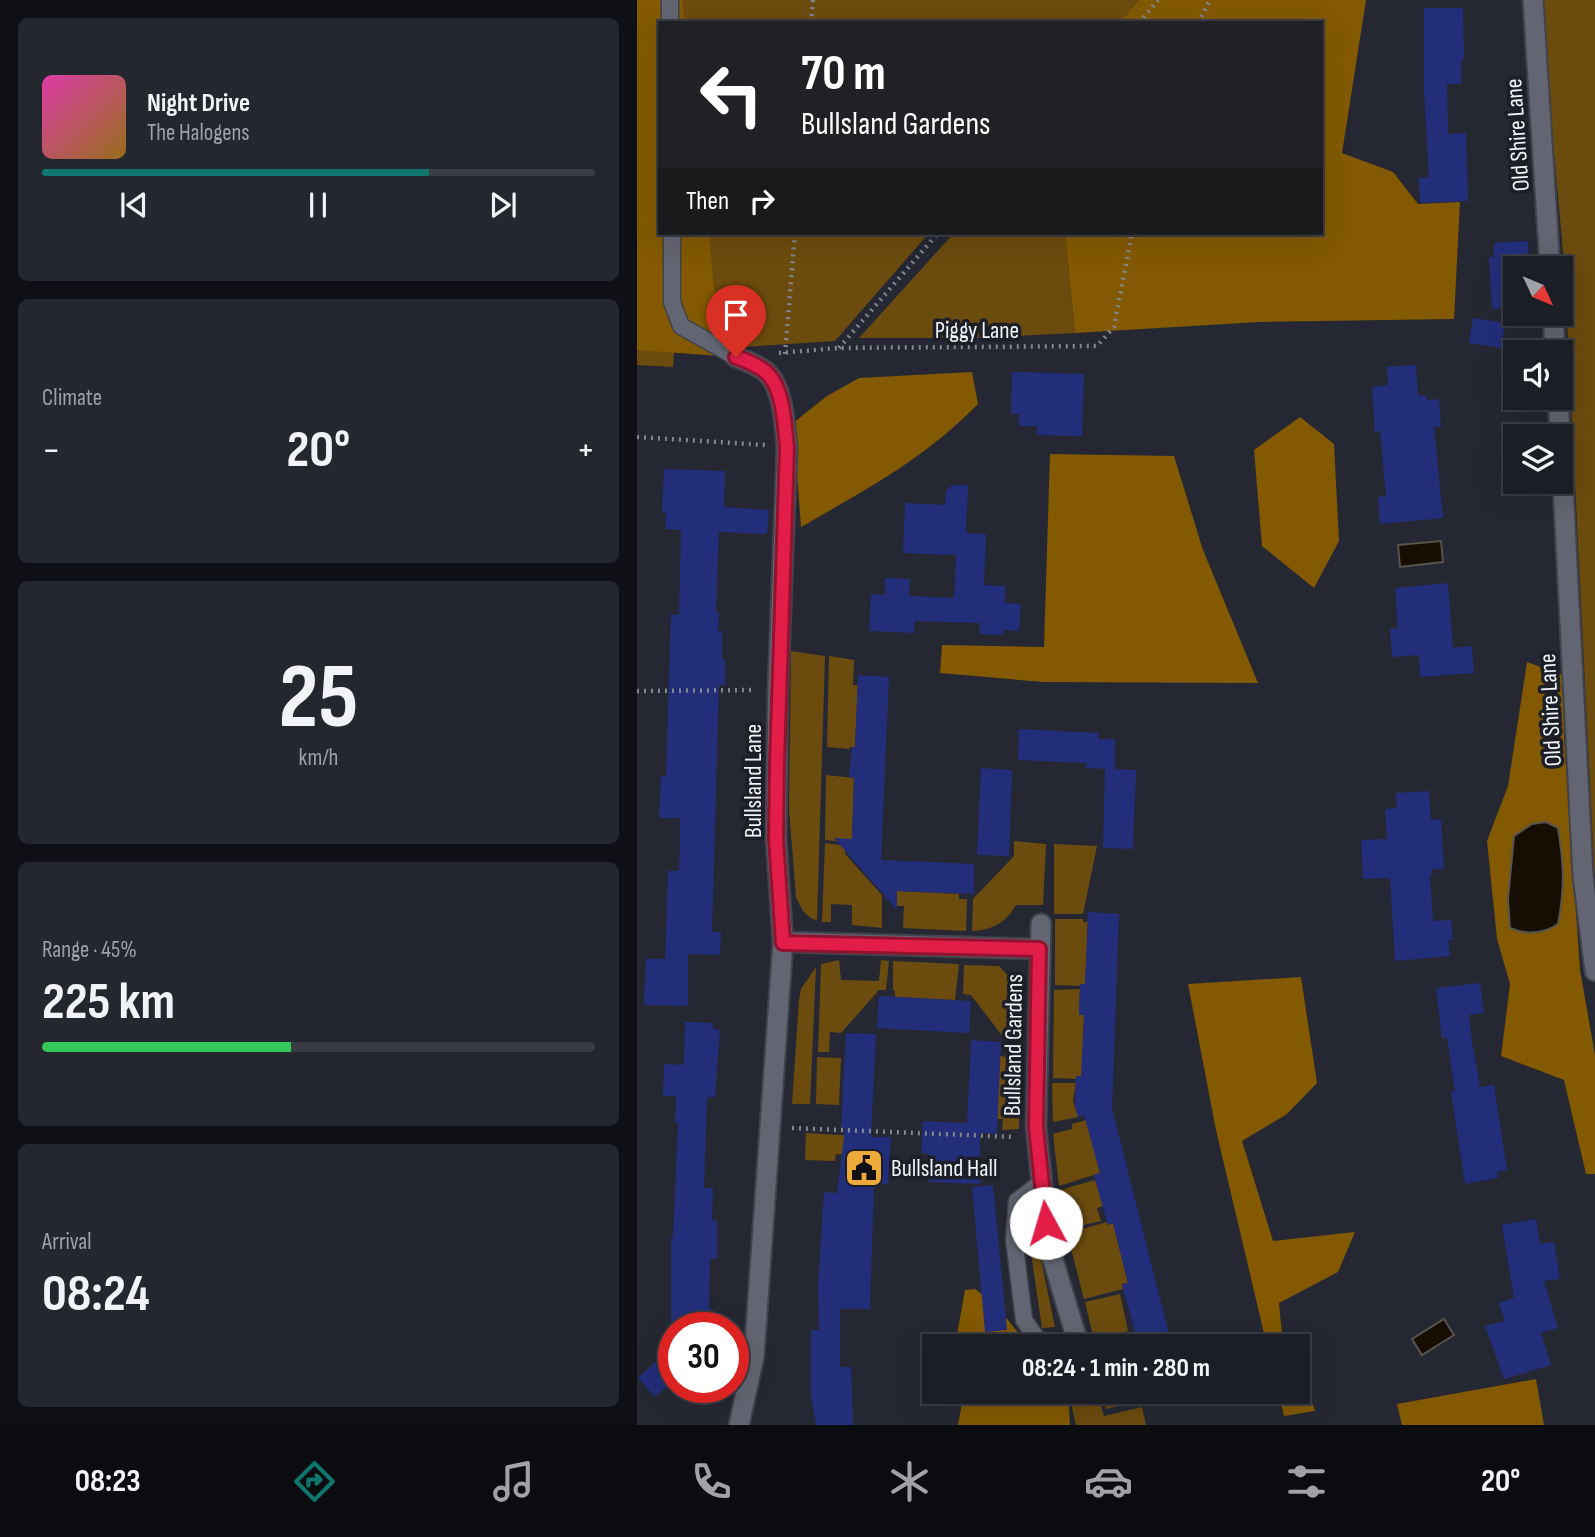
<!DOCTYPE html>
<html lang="en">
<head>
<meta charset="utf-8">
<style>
	body { margin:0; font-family:"Sofia Sans Condensed",sans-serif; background:#25272e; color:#f1f3f6; height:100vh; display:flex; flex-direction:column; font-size:26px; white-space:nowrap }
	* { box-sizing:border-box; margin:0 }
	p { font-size:23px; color:#a0a2a7 }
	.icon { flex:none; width:38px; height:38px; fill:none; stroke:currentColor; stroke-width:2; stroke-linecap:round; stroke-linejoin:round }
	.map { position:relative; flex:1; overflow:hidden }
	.sheet { display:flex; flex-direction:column; gap:18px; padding:18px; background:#0f1015; width:637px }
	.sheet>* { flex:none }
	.top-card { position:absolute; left:21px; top:21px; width:665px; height:214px; border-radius:0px; box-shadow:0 7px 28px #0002,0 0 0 2px #3a3c43; background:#202124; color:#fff; overflow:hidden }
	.needle { width:46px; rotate:134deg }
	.tools { position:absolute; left:866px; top:256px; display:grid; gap:14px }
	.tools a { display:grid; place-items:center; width:70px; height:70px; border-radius:0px; background:#1c1e26; box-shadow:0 7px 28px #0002,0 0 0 2px #3a3c43; font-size:35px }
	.speed { position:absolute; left:21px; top:1312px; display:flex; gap:14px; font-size:35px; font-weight:700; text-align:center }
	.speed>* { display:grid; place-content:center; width:91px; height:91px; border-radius:50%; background:#1c1e26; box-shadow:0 7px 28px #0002,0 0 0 2px #3a3c43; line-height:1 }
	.speed .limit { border:10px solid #d22; background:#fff; color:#111 }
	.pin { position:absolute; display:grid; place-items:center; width:60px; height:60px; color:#fff; margin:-72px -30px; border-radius:50% 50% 50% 0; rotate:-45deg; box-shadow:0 0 7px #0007 }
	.pin .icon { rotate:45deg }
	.me { position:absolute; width:77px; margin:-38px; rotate:354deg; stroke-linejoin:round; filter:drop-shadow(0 0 5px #0008) }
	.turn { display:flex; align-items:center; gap:24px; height:147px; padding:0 28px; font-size:32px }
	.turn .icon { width:91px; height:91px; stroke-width:2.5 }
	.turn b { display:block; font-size:49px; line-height:60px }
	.then { display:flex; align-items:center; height:66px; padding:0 28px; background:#0003; gap:14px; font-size:26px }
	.big { font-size:52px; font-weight:700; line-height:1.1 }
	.sheet .card { flex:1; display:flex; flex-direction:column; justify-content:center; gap:10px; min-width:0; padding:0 24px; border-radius:10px; background:#25272e }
	.sheet .dial { align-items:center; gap:0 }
	.dial b { font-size:91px; line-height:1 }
	.song { display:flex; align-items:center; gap:21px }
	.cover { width:84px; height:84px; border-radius:10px; background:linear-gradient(135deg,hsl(320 70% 55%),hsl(40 70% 35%)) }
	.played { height:7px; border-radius:4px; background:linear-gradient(90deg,#0f766e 70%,#3a3c43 70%) }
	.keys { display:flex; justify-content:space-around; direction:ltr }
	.heat { display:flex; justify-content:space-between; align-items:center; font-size:38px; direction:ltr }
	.charge { height:10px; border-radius:5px; background:linear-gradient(90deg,#34c759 45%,#3a3c43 0) }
	.trip { position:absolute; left:285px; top:1334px; width:388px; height:70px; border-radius:0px; background:#1c1e26; box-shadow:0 7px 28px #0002,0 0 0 2px #3a3c43; font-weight:700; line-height:70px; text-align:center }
	.tab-bar { display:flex; height:112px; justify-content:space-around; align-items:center; background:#0b0c0f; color:#a0a2a7 }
	.tab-bar .icon { width:49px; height:49px }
	.tab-bar .active { color:#0f766e }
	.tab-bar b { font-size:32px; color:#f1f3f6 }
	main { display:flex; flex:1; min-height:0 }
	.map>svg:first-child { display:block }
	.green { fill:#6c4b0e }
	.forest { fill:#835902 }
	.water { fill:#160e03; stroke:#57534d; stroke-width:2 }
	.building { fill:#232e7a }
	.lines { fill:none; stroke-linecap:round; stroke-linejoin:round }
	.service-casing { stroke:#40434b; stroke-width:19 }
	.minor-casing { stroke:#40434b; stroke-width:23 }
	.path { stroke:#83868f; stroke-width:4.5; stroke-dasharray:2 5; stroke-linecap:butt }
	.service { stroke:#636672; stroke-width:16 }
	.minor { stroke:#636672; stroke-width:19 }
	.route-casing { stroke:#92132f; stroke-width:18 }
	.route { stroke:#e11d48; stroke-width:12 }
	.labels { text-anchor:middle; stroke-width:7; stroke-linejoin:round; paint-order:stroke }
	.street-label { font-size:24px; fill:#f0f3f9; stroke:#1c1e28 }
	.poi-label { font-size:24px; fill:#f0f3f9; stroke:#1c1e28; text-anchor:start }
</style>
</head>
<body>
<main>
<section class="sheet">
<div class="card">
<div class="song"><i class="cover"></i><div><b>Night Drive</b><p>The Halogens</p></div></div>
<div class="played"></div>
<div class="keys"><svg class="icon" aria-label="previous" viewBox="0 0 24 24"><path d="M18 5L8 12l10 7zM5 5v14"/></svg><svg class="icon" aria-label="pause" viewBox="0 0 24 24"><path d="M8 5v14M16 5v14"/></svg><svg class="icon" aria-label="next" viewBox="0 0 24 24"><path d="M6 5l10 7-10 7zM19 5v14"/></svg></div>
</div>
<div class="card"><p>Climate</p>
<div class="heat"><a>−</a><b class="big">20°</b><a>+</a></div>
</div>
<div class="card dial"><b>25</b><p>km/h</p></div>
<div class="card"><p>Range · 45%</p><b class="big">225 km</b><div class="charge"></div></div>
<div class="card"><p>Arrival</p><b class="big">08:24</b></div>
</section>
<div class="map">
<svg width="958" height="1425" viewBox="0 0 958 1425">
	<rect width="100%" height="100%" fill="#252832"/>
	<!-- green -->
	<g class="green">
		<polygon points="43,0 502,0 482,23 44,23"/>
		<polygon points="903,0 958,0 958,884 927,262"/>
		<polygon points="46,233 292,233 198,341 106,347 62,327"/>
		<polygon points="317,233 428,233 438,333 342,338 222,338"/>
		<polygon points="0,349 37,352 36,367 0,365"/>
		<polygon points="154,651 188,656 180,920 175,919 166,911 159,897 152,809"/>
		<polygon points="192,656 217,660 216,685 221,685 218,747 213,747 212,749 190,747"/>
		<polygon points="189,775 217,778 215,839 209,842 188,840"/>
		<path d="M377 841 409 844 406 905H379C369 923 355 930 335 931L336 899 377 856Z"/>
		<polygon points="188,843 209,846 208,854 245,895 245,928 215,925 215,905 194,904 194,922 185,922"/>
		<polygon points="417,844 460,846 446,914 417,914"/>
		<polygon points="260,891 322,894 322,899 330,899 329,931 266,928 267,906 260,906"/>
		<polygon points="418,919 446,919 446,922 451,922 448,984 443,984 443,986 418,985"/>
		<polygon points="202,960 204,980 242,981 244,960 252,961 249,990 242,990 204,1033 193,1032 192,1052 181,1052 184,964"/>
		<polygon points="256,961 322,964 318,1000 258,997 258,991 256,990"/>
		<path d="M327 965 362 966C390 994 385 1013 383 1049H369L370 1042 334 995 326 994Z"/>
		<polygon points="179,967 173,1104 155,1104 162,1000 164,989"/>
		<polygon points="443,989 442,1014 447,1015 445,1076 439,1076 439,1079 416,1078 417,990"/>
		<polygon points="369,1054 382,1056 382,1129 365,1130 366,1119 360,1119 363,1056 368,1057"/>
		<polygon points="180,1057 204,1058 202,1105 179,1104"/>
		<polygon points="415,1083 439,1083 436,1101 441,1117 416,1122"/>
		<polygon points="449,1120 463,1173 422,1186 416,1134 435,1129 435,1124"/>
		<polygon points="169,1133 253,1138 219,1156 199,1154 198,1161 168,1160"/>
		<polygon points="458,1180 466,1206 460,1208 464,1221 429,1229 423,1190"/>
		<polygon points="396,1221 418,1327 405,1328 393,1246"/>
		<polygon points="470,1222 471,1225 476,1223 491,1283 485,1284 486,1289 447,1299 430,1233"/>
		<polygon points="483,1294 491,1331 457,1340 448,1302"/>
		<polygon points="496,1334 497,1337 503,1335 506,1346 458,1344"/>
		<polygon points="431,1391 459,1391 467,1416 505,1407 509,1425 439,1425"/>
		<polygon points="463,1391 517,1391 518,1396 469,1409"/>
	</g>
	<!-- forest -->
	<g class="forest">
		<polygon points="0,0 45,0 48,23 23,23 23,233 72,233 83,356 0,350"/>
		<polygon points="502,0 729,0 705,153 756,172 781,204 823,202 817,319 622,322 438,333 428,233 684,233 684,23 482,23"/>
		<path d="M335 372 341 404C287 459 230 489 164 527L156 423 190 396 222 378Z"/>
		<polygon points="663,417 697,444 702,541 677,588 625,546 617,450"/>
		<polygon points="413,454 537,456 566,550 621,683 406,682 303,673 305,645 407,647"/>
		<polygon points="890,662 926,675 927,737 943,970 958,1055 958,1174 949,1174 927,1080 864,1056 873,984 860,939 850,841 871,786"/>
		<polygon points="664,977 680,1083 650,1114 605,1141 636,1241 718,1232 701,1272 642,1303 646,1346 630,1346 579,1130 551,984"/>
		<polygon points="338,1289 358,1304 392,1346 318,1346 328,1290"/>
		<polygon points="899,1379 907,1425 765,1425 760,1404"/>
		<polygon points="662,1380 670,1390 678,1411 647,1416 641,1391 662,1391"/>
		<polygon points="321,1391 431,1391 433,1425 321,1425 325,1403"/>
	</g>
	<!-- water -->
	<g class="water">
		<polygon points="804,541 806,562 763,567 761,545"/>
		<path d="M909 822 921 828C927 865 928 887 921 924 906 934 890 935 873 928L871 899 877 836 895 824Z"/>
		<polygon points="807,1319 817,1335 785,1355 775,1339"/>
	</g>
	<!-- building -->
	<g class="building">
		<polygon points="787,8 826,8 827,60 824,60 824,84 810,84 811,134 829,133 831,201 783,203 782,178 792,177 787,91"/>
		<polygon points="891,241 892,268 878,268 878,307 855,309 852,257 857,257 857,243"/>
		<polygon points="836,318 868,323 864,348 832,343"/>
		<polygon points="779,365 781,396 789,395 789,400 802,399 804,427 797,427 806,518 743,524 741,497 749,496 743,431 738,432 735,387 751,385 750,367"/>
		<polygon points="375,372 447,374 445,436 400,435 400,426 382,426 382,414 374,414"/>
		<polygon points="27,469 88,471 87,507 132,510 130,534 82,532 79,612 82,612 81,631 85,631 85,659 88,659 88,685 82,685 75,932 84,932 83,955 51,954 51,1006 7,1005 9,959 28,959 31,871 42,871 43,844 43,818 22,818 24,776 29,776 34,614 42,615 44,530 28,529 29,513 25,513"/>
		<polygon points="315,485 331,485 329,533 349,534 347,585 368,586 368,603 384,604 382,631 367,630 366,635 342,634 343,623 278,621 277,633 232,631 234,594 248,595 248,578 273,579 272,596 317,598 319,555 266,553 268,503 308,505 309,491"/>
		<polygon points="811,583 816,648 835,646 837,673 783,677 782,655 755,657 753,629 761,628 758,588"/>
		<polygon points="221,675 252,677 244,860 337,864 337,894 260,891 260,910 197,838 215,839 217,778 212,777 215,747 218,747"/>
		<polygon points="382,729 461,733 461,739 478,739 478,769 499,770 496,849 466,848 468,769 449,768 450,763 381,760"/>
		<polygon points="344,768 375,770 372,856 340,855"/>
		<polygon points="792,791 794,820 804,819 807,869 795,869 795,875 793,875 796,921 814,920 816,940 811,940 813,956 758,961 753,878 726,879 724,840 750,839 748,809 760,808 759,793"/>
		<polygon points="451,912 482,914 475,1108 535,1346 506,1346 503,1335 499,1336 485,1284 491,1283 476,1223 471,1225 457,1175 463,1173 447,1115 441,1117 438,1106 439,1076 444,1076 447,1015 442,1015 443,984 448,984"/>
		<polygon points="843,983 847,1013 832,1015 835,1042 843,1087 857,1085 870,1170 860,1172 861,1178 828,1184 814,1092 818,1091 810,1038 805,1038 799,988"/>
		<polygon points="242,996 334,1001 332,1033 240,1028"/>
		<polygon points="48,1022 76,1023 76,1029 83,1030 78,1097 70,1097 67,1188 76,1188 75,1220 80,1220 80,1259 73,1259 72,1307 92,1328 34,1328 34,1238 36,1238 41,1122 38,1123 39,1096 26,1096 27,1064 47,1065"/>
		<polygon points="209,1033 239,1034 234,1137 254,1137 251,1184 237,1183 233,1309 203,1309 203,1367 214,1367 216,1425 179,1425 174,1395 174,1330 182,1330 181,1286 187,1192 200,1193 208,1128 204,1128"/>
		<polygon points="334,1040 364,1042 360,1134 343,1133 343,1184 292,1182 292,1154 284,1153 286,1121 330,1123"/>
		<polygon points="356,1185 370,1330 348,1332 335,1187"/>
		<polygon points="899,1219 903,1244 917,1242 923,1279 907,1281 921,1328 904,1333 914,1365 867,1379 848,1326 868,1321 862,1303 877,1298 865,1225"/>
		<polygon points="37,1345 37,1380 18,1397 1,1378"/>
	</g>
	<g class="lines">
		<defs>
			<g id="service">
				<polyline points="33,0 33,23"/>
				<polyline points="35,233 35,302 44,326 99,357"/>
				<polyline points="405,1182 380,1201 377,1239 387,1320 405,1346"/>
			</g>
			<g id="minor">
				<polyline points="896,0 913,268"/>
				<polyline points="916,313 918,352"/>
				<path d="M99 357C108 360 117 364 125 369 147 383 147 423 150 447L141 689 139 838 146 942 117 1356 102 1425"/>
				<polyline points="921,397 923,436"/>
				<polyline points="924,447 946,876 958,971"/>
				<polyline points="404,924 399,1127 411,1243 442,1346"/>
				<polyline points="146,942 402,949"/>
			</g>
		</defs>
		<!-- service casing -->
		<use href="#service" class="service-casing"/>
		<!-- minor casing -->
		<use href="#minor" class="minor-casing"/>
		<!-- path -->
		<g class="path">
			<polyline points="174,23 176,0"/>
			<polyline points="502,23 521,0"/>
			<polyline points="561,23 573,0"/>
			<polyline points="202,348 301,233"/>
			<polyline points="142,353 201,348 460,346 477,327 495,233"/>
			<polyline points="148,354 158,233"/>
			<polyline points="0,437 128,445"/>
			<polyline points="0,691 118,690"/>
			<polyline points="155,1128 377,1137"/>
		</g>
		<!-- service -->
		<use href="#service" class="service"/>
		<!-- minor -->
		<use href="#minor" class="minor"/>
	</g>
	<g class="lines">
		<defs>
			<path id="route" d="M99 357C108 360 117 364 125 369 147 383 147 423 150 447L140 764 139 838 146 943 402 949 399 1127 409 1223"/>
		</defs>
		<!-- route casing -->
		<use href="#route" class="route-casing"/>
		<!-- route -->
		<use href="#route" class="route"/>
	</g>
	<!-- icons -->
	<defs>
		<symbol id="civic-square" viewBox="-11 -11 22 22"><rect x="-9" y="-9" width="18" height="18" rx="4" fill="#ebaa39" stroke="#1c1e28"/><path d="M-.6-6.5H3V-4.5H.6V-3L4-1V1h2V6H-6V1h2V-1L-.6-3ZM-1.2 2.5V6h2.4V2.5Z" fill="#111"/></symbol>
	</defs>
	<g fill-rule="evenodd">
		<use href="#civic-square" x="205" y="1146" width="44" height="44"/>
	</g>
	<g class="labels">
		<!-- street labels -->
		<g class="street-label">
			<text transform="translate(880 135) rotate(-94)" y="8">Old Shire Lane</text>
			<text x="340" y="338">Piggy Lane</text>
			<text transform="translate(913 710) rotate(-93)" y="8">Old Shire Lane</text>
			<text transform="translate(116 781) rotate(-90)" y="8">Bullsland Lane</text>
			<text transform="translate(376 1045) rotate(-89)" y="8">Bullsland Gardens</text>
		</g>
		<!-- poi labels -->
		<g class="poi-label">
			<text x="254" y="1176">Bullsland Hall</text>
		</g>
	</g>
</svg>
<div class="tools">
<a><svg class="needle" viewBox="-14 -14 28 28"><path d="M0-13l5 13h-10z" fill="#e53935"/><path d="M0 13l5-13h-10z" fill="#a0a2a7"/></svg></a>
<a><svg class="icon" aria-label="sound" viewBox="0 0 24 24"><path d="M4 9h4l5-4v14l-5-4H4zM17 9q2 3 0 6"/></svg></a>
<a><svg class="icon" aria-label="layers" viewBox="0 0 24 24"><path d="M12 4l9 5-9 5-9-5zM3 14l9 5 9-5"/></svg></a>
</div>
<div class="speed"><div class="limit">30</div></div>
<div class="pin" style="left:99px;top:357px;background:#d93025"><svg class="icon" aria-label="arrive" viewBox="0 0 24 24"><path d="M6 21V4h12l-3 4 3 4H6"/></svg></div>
<svg class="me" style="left:409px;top:1223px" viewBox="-20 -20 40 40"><circle r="19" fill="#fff"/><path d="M0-13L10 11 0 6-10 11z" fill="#e11d48"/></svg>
<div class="trip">08:24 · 1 min · 280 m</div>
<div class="top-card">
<div class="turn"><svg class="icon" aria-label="left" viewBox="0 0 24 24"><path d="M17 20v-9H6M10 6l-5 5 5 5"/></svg><div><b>70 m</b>Bullsland Gardens</div></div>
<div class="then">Then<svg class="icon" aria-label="right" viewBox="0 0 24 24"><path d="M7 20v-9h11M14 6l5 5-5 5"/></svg></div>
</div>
</div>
</main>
<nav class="tab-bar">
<b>08:23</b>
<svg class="icon active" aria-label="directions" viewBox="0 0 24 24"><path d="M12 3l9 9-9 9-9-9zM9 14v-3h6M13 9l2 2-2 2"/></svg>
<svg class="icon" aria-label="music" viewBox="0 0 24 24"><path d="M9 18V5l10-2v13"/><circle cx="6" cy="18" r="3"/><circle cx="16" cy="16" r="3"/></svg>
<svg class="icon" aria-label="phone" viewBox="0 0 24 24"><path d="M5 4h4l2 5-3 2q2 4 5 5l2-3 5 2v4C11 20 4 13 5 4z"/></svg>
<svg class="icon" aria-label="climate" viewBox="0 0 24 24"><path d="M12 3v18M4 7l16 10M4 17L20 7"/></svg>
<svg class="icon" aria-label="car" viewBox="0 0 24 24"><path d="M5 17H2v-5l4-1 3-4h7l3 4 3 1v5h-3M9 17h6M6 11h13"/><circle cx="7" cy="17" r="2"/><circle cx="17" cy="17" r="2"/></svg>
<svg class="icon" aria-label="filters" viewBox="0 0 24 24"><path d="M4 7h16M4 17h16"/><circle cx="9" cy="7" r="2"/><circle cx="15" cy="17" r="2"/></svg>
<b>20°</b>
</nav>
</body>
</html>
